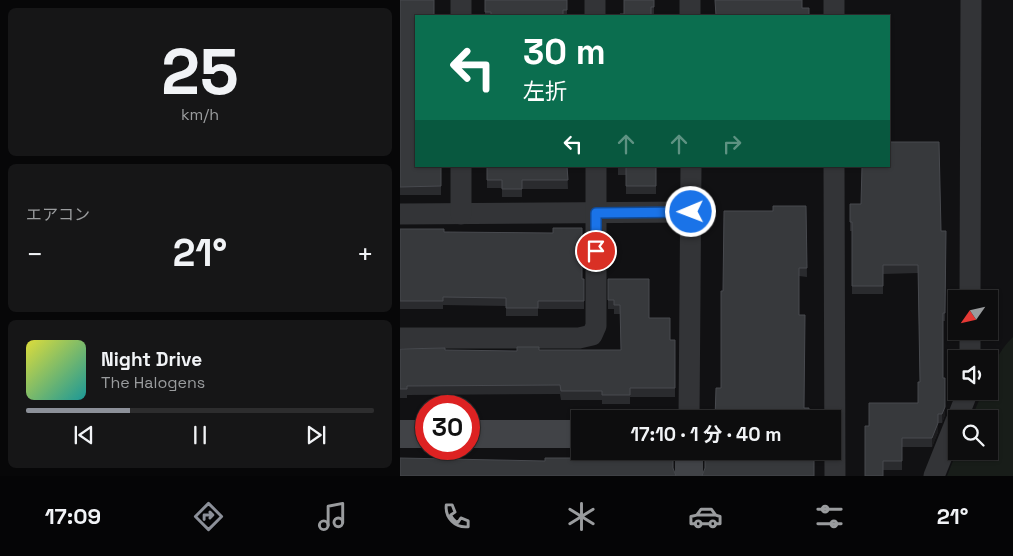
<!DOCTYPE html>
<html lang="ja">
<head>
<meta charset="utf-8">
<style>
	body { margin:0; font-family:"Space Grotesk","Noto Sans JP",sans-serif; background:#161617; color:#f1f3f6; height:100vh; display:flex; flex-direction:column; font-size:19px; white-space:nowrap }
	* { box-sizing:border-box; margin:0 }
	p { font-size:16px; color:#9a9c9e }
	.icon { flex:none; width:28px; height:28px; fill:none; stroke:currentColor; stroke-width:2; stroke-linecap:round; stroke-linejoin:round }
	.map { position:relative; flex:1; overflow:hidden }
	.sheet { display:flex; flex-direction:column; gap:8px; padding:8px; background:#070708; width:400px }
	.sheet>* { flex:none }
	.hud { position:absolute; left:15px; top:15px; width:475px; height:152px; border-radius:0px; box-shadow:0 1px 4px #0004,0 0 0 1px #2d2d2e; background:#0b6e4f; color:#fff; overflow:hidden }
	.needle { width:32px; rotate:236deg }
	.buttons { position:absolute; left:548px; top:290px; display:grid; gap:10px }
	.buttons a { display:grid; place-items:center; width:50px; height:50px; border-radius:0px; background:#0d0d0e; box-shadow:0 1px 4px #0004,0 0 0 1px #2d2d2e; font-size:25px }
	.speed { position:absolute; left:15px; top:395px; display:flex; gap:10px; font-size:25px; font-weight:700; text-align:center }
	.speed>* { display:grid; place-content:center; width:65px; height:65px; border-radius:50%; background:#0d0d0e; box-shadow:0 1px 4px #0004,0 0 0 1px #2d2d2e; line-height:1 }
	.speed .limit { border:8px solid #d22; background:#fff; color:#111 }
	.pin { position:absolute; display:grid; place-items:center; width:42px; height:42px; color:#fff; margin:-21px; border:2px solid #fff; border-radius:50%; box-shadow:0 1px 5px #0007 }
	.me { position:absolute; width:55px; margin:-28px; rotate:269deg; stroke-linejoin:round; filter:drop-shadow(0 0 4px #0008) }
	.turn { display:flex; align-items:center; gap:18px; height:105px; padding:0 25px; font-size:22px }
	.turn .icon { width:65px; height:65px; stroke-width:2.5 }
	.turn b { display:block; font-size:35px; line-height:42px }
	.lanes { display:flex; align-items:center; height:48px; padding:0 25px; background:#0003; justify-content:center; gap:25px; direction:ltr }
	.lanes .off { opacity:.35 }
	.big { font-size:38px; font-weight:700; line-height:1.1 }
	.sheet .card { flex:1; display:flex; flex-direction:column; justify-content:center; gap:8px; min-width:0; padding:0 18px; border-radius:8px; background:#161617 }
	.sheet .dial { align-items:center; gap:0 }
	.dial b { font-size:65px; line-height:1 }
	.song { display:flex; align-items:center; gap:15px }
	.cover { width:60px; height:60px; border-radius:8px; background:linear-gradient(135deg,hsl(60 70% 55%),hsl(180 70% 35%)) }
	.played { height:5px; border-radius:2px; background:linear-gradient(90deg,#8c9099 30%,#2d2d2e 30%) }
	.keys { display:flex; justify-content:space-around; direction:ltr }
	.heat { display:flex; justify-content:space-between; align-items:center; font-size:28px; direction:ltr }
	.trip { position:absolute; left:171px; top:410px; width:270px; height:50px; border-radius:0px; background:#0d0d0e; box-shadow:0 1px 4px #0004,0 0 0 1px #2d2d2e; font-weight:700; line-height:50px; text-align:center }
	.dock { display:flex; height:80px; justify-content:space-around; align-items:center; background:#050506; color:#9a9c9e }
	.dock .icon { width:35px; height:35px }
	.dock .on { color:#8c9099 }
	.dock b { font-size:22px; color:#f1f3f6 }
	main { display:flex; flex:1; min-height:0 }
	.map>svg:first-child { display:block }
	.green { fill:#181d19 }
	.lines { fill:none; stroke-linecap:round; stroke-linejoin:round }
	.street { stroke:#333437; stroke-width:21 }
	.secondary { stroke:#414347; stroke-width:28 }
	.wall { fill:#2a2b2e }
	.shaded-wall { fill:#1b1b1d }
	.building { fill:#37393c; stroke:#484a4f }
	.route-casing { stroke:#114b97; stroke-width:12 }
	.route { stroke:#1a73e8; stroke-width:9 }
</style>
</head>
<body>
<main>
<section class="sheet">
<div class="card dial"><b>25</b><p>km/h</p></div>
<div class="card"><p>エアコン</p>
<div class="heat"><a>−</a><b class="big">21°</b><a>+</a></div>
</div>
<div class="card">
<div class="song"><i class="cover"></i><div><b>Night Drive</b><p>The Halogens</p></div></div>
<div class="played"></div>
<div class="keys"><svg class="icon" aria-label="previous" viewBox="0 0 24 24"><path d="M18 5L8 12l10 7zM5 5v14"/></svg><svg class="icon" aria-label="pause" viewBox="0 0 24 24"><path d="M8 5v14M16 5v14"/></svg><svg class="icon" aria-label="next" viewBox="0 0 24 24"><path d="M6 5l10 7-10 7zM19 5v14"/></svg></div>
</div>
</section>
<div class="map">
<svg width="613" height="476" viewBox="0 0 613 476">
	<rect width="100%" height="100%" fill="#111113"/>
	<!-- green -->
	<path class="green" d="M613 337V476H547L557 451H589V419H571L583 391H589C589 371 598 351 613 337Z"/>
	<g class="lines">
		<!-- street -->
		<g class="street">
			<polyline points="195,0 195,16"/>
			<polyline points="290,0 290,16"/>
			<polyline points="434,0 434,16"/>
			<polyline points="61,16 61,0"/>
			<polyline points="434,166 435,476"/>
			<polyline points="0,214 291,212"/>
			<polyline points="61,214 61,166"/>
			<polyline points="570,299 571,0"/>
			<polyline points="0,338 179,338 192,335 196,326 196,166"/>
			<polyline points="570,359 570,331"/>
			<polyline points="289,419 291,166"/>
			<polyline points="557,419 568,391"/>
			<polyline points="534,476 556,421"/>
		</g>
		<!-- secondary -->
		<g class="secondary">
			<polyline points="0,434 26,434"/>
			<polyline points="69,434 180,434"/>
			<polyline points="289,451 289,476"/>
		</g>
	</g>
	<!-- wall -->
	<g class="wall">
		<polygon points="0,0 16,16 41,166 41,195 0,195"/>
		<rect x="85" y="0" width="82" height="16"/>
		<polygon points="254,0 254,15 224,14"/>
		<polygon points="87,166 167,166 168,189 122,189 122,197 102,197 102,188 87,188"/>
		<polygon points="218,166 256,166 256,194 226,194 226,175 218,175"/>
		<polygon points="450,204 541,231 546,231 545,321 543,321 543,378 545,415 542,423 538,423 538,432 532,447 502,447 502,470 483,470 469,426 518,403 520,382 518,273 483,274 483,294 452,294 452,231 450,231"/>
		<polygon points="406,206 407,277 399,276 321,388 323,291 373,211"/>
		<polygon points="0,229 44,232 184,279 184,309 138,309 138,316 106,316 106,306 43,305 43,309 0,309"/>
		<polygon points="208,279 270,340 275,340 275,397 230,397 230,404 202,404 202,400 161,400 160,394 7,395 7,398 0,398 0,349 45,350 117,351 139,350 221,350 220,314 214,314 214,309 208,309"/>
	</g>
	<!-- shaded-wall -->
	<g class="shaded-wall">
		<polygon points="545,407 545,415 542,423 542,414"/>
		<polygon points="538,423 538,432 532,447 532,438"/>
	</g>
	<!-- building -->
	<g class="building">
		<polygon points="0,0 34,0 34,16 16,16 16,166 41,166 41,186 0,187"/>
		<polygon points="85,0 167,0 167,10 163,10 163,16 91,16 91,12 85,12"/>
		<polygon points="224,0 254,0 254,7 251,7 251,16 220,16 220,14 224,14"/>
		<polygon points="315,0 402,0 402,8 409,8 409,16 316,16"/>
		<polygon points="489,142 539,142 541,231 546,231 545,313 543,313 543,378 545,378 545,407 542,414 538,414 538,423 532,438 502,438 502,461 483,461 483,476 465,476 465,426 469,426 469,403 518,403 518,382 520,382 518,265 483,265 483,286 452,286 452,222 450,222 450,204 461,204 462,166 489,166"/>
		<polygon points="87,166 167,166 168,180 122,180 122,189 102,189 102,180 87,180"/>
		<polygon points="218,166 256,166 256,186 226,186 226,166"/>
		<polygon points="373,206 406,206 407,268 399,268 399,315 405,315 404,408 409,408 409,419 315,419 316,388 321,388 321,291 323,291 324,211 373,211"/>
		<polygon points="153,228 182,228 182,279 184,279 184,301 138,301 138,308 106,308 106,298 43,297 43,301 0,301 0,229 44,229 44,232 153,233"/>
		<polygon points="208,279 249,279 249,318 270,318 270,340 275,340 275,388 230,388 230,395 202,395 202,391 161,391 160,385 7,386 7,389 0,389 0,349 45,348 45,350 117,351 117,347 139,347 139,350 221,350 220,305 214,305 214,300 208,300"/>
		<polygon points="305,451 414,451 414,476 302,476 305,468"/>
		<polygon points="195,454 273,454 273,468 276,476 0,476 0,458 145,461 145,458 195,458"/>
	</g>
	<g class="lines">
		<defs>
			<polyline id="route" points="196,251 196,213 291,212"/>
		</defs>
		<!-- route casing -->
		<use href="#route" class="route-casing"/>
		<!-- route -->
		<use href="#route" class="route"/>
	</g>
</svg>
<div class="buttons">
<a><svg class="needle" viewBox="-14 -14 28 28"><path d="M0-13l5 13h-10z" fill="#e53935"/><path d="M0 13l5-13h-10z" fill="#9a9c9e"/></svg></a>
<a><svg class="icon" aria-label="sound" viewBox="0 0 24 24"><path d="M4 9h4l5-4v14l-5-4H4zM17 9q2 3 0 6"/></svg></a>
<a><svg class="icon" aria-label="search" viewBox="0 0 24 24"><circle cx="10" cy="10" r="6"/><path d="M15 15l6 6"/></svg></a>
</div>
<div class="speed"><div class="limit">30</div></div>
<div class="pin" style="left:196px;top:251px;background:#d93025"><svg class="icon" aria-label="arrive" viewBox="0 0 24 24"><path d="M6 21V4h12l-3 4 3 4H6"/></svg></div>
<svg class="me" style="left:291px;top:212px" viewBox="-20 -20 40 40"><circle r="17" fill="#1a73e8" stroke="#fff" stroke-width="3"/><path d="M0-11L8 9 0 5-8 9z" fill="#fff"/></svg>
<div class="trip">17:10 · 1 分 · 40 m</div>
<div class="hud">
<div class="turn"><svg class="icon" aria-label="left" viewBox="0 0 24 24"><path d="M17 20v-9H6M10 6l-5 5 5 5"/></svg><div><b>30 m</b>左折</div></div>
<div class="lanes"><svg class="icon" aria-label="left" viewBox="0 0 24 24"><path d="M17 20v-9H6M10 6l-5 5 5 5"/></svg><svg class="icon off" aria-label="ahead" viewBox="0 0 24 24"><path d="M12 20V5M6 11l6-6 6 6"/></svg><svg class="icon off" aria-label="ahead" viewBox="0 0 24 24"><path d="M12 20V5M6 11l6-6 6 6"/></svg><svg class="icon off" aria-label="right" viewBox="0 0 24 24"><path d="M7 20v-9h11M14 6l5 5-5 5"/></svg></div>
</div>
</div>
</main>
<nav class="dock">
<b>17:09</b>
<svg class="icon on" aria-label="directions" viewBox="0 0 24 24"><path d="M12 3l9 9-9 9-9-9zM9 14v-3h6M13 9l2 2-2 2"/></svg>
<svg class="icon" aria-label="music" viewBox="0 0 24 24"><path d="M9 18V5l10-2v13"/><circle cx="6" cy="18" r="3"/><circle cx="16" cy="16" r="3"/></svg>
<svg class="icon" aria-label="phone" viewBox="0 0 24 24"><path d="M5 4h4l2 5-3 2q2 4 5 5l2-3 5 2v4C11 20 4 13 5 4z"/></svg>
<svg class="icon" aria-label="climate" viewBox="0 0 24 24"><path d="M12 3v18M4 7l16 10M4 17L20 7"/></svg>
<svg class="icon" aria-label="car" viewBox="0 0 24 24"><path d="M5 17H2v-5l4-1 3-4h7l3 4 3 1v5h-3M9 17h6M6 11h13"/><circle cx="7" cy="17" r="2"/><circle cx="17" cy="17" r="2"/></svg>
<svg class="icon" aria-label="filters" viewBox="0 0 24 24"><path d="M4 7h16M4 17h16"/><circle cx="9" cy="7" r="2"/><circle cx="15" cy="17" r="2"/></svg>
<b>21°</b>
</nav>
</body>
</html>
